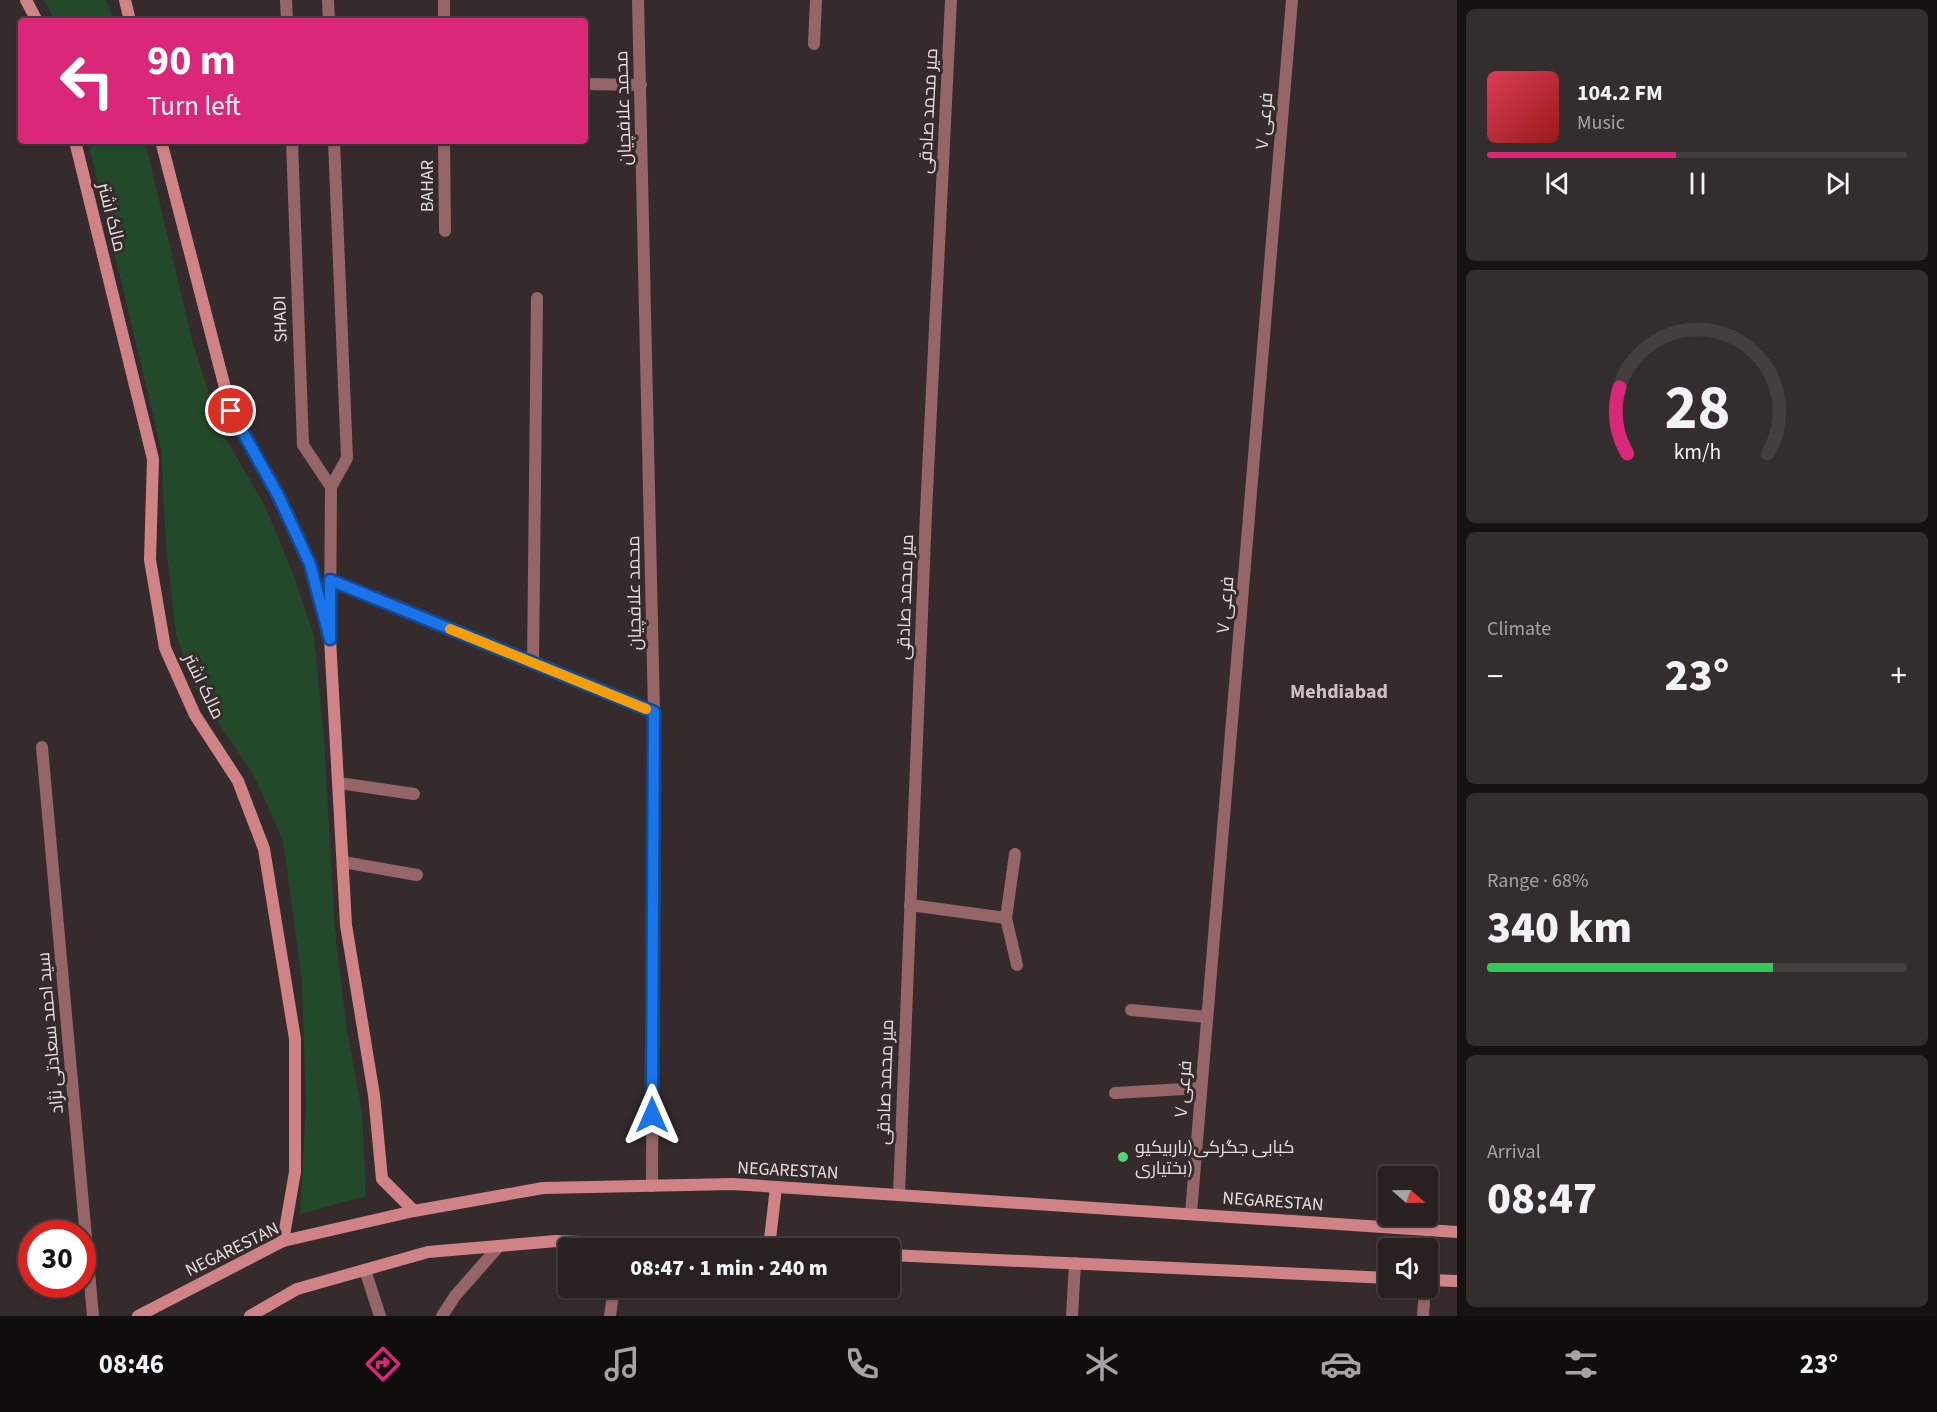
<!DOCTYPE html>
<html lang="en">
<head>
<meta charset="utf-8">
<style>
	body { margin:0; font-family:"Source Sans 3",Cairo,sans-serif; background:#342d2e; color:#f1f3f6; height:100vh; display:flex; flex-direction:column; font-size:22px; white-space:nowrap }
	* { box-sizing:border-box; margin:0 }
	p { font-size:20px; color:#a5a3a5 }
	.icon { flex:none; width:33px; height:33px; fill:none; stroke:currentColor; stroke-width:2; stroke-linecap:round; stroke-linejoin:round }
	.map { position:relative; flex:1; overflow:hidden }
	.side { display:flex; flex-direction:column; gap:9px; padding:9px; background:#161212; width:480px }
	.side>* { flex:none }
	.guide { position:absolute; left:18px; top:18px; width:570px; height:126px; border-radius:6px; box-shadow:0 2px 4px #0004,0 0 0 2px #443e3f; background:#db2777; color:#fff; overflow:hidden }
	.needle { width:39px; rotate:110deg }
	.controls { position:absolute; left:1378px; top:1166px; display:grid; gap:12px }
	.controls a { display:grid; place-items:center; width:60px; height:60px; border-radius:6px; background:#282021; box-shadow:0 2px 4px #0004,0 0 0 2px #443e3f; font-size:30px }
	.speed { position:absolute; left:18px; top:1220px; display:flex; gap:12px; font-size:30px; font-weight:700; text-align:center }
	.speed>* { display:grid; place-content:center; width:78px; height:78px; border-radius:50%; background:#282021; box-shadow:0 2px 4px #0004,0 0 0 2px #443e3f; line-height:1 }
	.speed .limit { border:9px solid #d22; background:#fff; color:#111 }
	.pin { position:absolute; display:grid; place-items:center; width:51px; height:51px; color:#fff; margin:-26px; border:3px solid #fff; border-radius:50%; box-shadow:0 2px 6px #0007 }
	.me { position:absolute; width:66px; margin:-33px; rotate:0deg; stroke-linejoin:round; filter:drop-shadow(0 0 4px #0008) }
	.turn { display:flex; align-items:center; gap:21px; height:126px; padding:0 30px; font-size:27px }
	.turn .icon { width:78px; height:78px; stroke-width:2.5 }
	.turn b { display:block; font-size:42px; line-height:51px }
	.big { font-size:45px; font-weight:800; line-height:1.1 }
	.side .tile { flex:1; display:flex; flex-direction:column; justify-content:center; gap:9px; min-width:0; padding:0 21px; border-radius:9px; background:#342d2e }
	.side .dial { align-items:center; gap:0 }
	.dial svg { height:156px; overflow:visible; fill:none; stroke:#443e3f; stroke-width:7; stroke-linecap:round; text-anchor:middle }
	.dial text { fill:#f1f3f6; stroke:none }
	.song { display:flex; align-items:center; gap:18px }
	.cover { width:72px; height:72px; border-radius:9px; background:linear-gradient(135deg,hsl(350 70% 55%),hsl(0 70% 35%)) }
	.played { height:6px; border-radius:3px; background:linear-gradient(90deg,#db2777 45%,#443e3f 45%) }
	.keys { display:flex; justify-content:space-around; direction:ltr }
	.heat { display:flex; justify-content:space-between; align-items:center; font-size:33px; direction:ltr }
	.charge { height:9px; border-radius:4px; background:linear-gradient(90deg,#34c759 68%,#443e3f 0) }
	.trip { position:absolute; left:558px; top:1238px; width:342px; height:60px; border-radius:6px; background:#282021; box-shadow:0 2px 4px #0004,0 0 0 2px #443e3f; font-weight:800; line-height:60px; text-align:center }
	.dock { display:flex; height:96px; justify-content:space-around; align-items:center; background:#100d0d; color:#a5a3a5 }
	.dock .icon { width:42px; height:42px }
	.dock .current { color:#db2777 }
	.dock b { font-size:27px; color:#f1f3f6 }
	main { display:flex; flex:1; min-height:0 }
	.map>svg:first-child { display:block }
	.green { fill:#22492a }
	.lines { fill:none; stroke-linecap:round; stroke-linejoin:round }
	.street { stroke:#966567; stroke-width:12 }
	.secondary { stroke:#d08386; stroke-width:12 }
	.route-casing { stroke:#114b97; stroke-width:15 }
	.route { stroke:#1a73e8; stroke-width:10 }
	.slow { stroke:#f59e0b; stroke-width:10 }
	.poi-dot { fill:#53d672; stroke:#362b2c; stroke-width:2 }
	.labels { text-anchor:middle; stroke-width:6; stroke-linejoin:round; paint-order:stroke }
	.street-label { font-size:18px; fill:#e5dede; stroke:#362b2c }
	.poi-label { font-size:18px; fill:#e5dede; stroke:#362b2c; text-anchor:start }
	.neighbourhood-label { font-size:20px; font-weight:bold; fill:#cdc0c0; stroke:#362b2c }
</style>
</head>
<body>
<main>
<div class="map">
<svg width="1457" height="1316" viewBox="0 0 1457 1316">
	<rect width="100%" height="100%" fill="#362b2c"/>
	<!-- green -->
	<g class="green">
		<polygon points="44,0 106,0 114,21 55,21"/>
		<polygon points="88,141 145,141 193,344 221,431 264,504 294,576 314,637 324,739 335,930 347,1031 362,1112 366,1196 300,1214 306,1105 302,981 283,840 253,774 195,688 176,634 166,545 161,449"/>
	</g>
	<g class="lines">
		<!-- street -->
		<g class="street">
			<polyline points="286,0 287,21"/>
			<polyline points="328,0 329,21"/>
			<polyline points="444,0 444,21"/>
			<polyline points="638,0 654,712 652,1186"/>
			<polyline points="814,44 816,0"/>
			<polyline points="585,84 641,85"/>
			<polyline points="292,141 303,445 331,487"/>
			<polyline points="444,141 445,231"/>
			<polyline points="330,580 654,712"/>
			<polyline points="330,632 331,487 347,458 334,141"/>
			<polyline points="533,663 537,298"/>
			<polyline points="42,747 93,1316"/>
			<polyline points="339,783 414,794"/>
			<polyline points="1015,854 1006,918 1017,965"/>
			<polyline points="343,862 417,875"/>
			<polyline points="910,905 1006,918"/>
			<polyline points="1131,1010 1207,1017"/>
			<polyline points="1115,1093 1201,1088"/>
			<polyline points="899,1195 926,512 951,0"/>
			<polyline points="1191,1213 1292,0"/>
			<polyline points="365,1270 380,1316"/>
			<polyline points="442,1316 455,1296 499,1246"/>
			<polyline points="610,1316 614,1287"/>
			<polyline points="1072,1316 1075,1263"/>
			<polyline points="1423,1316 1425,1287"/>
		</g>
		<!-- secondary -->
		<g class="secondary">
			<polyline points="26,0 37,21"/>
			<polyline points="125,0 130,21"/>
			<polyline points="75,141 153,459 150,560 165,648 195,715 238,781 264,849 295,1039 295,1172 283,1241"/>
			<polyline points="161,141 231,411 278,495 310,564 330,639 346,925 374,1095 382,1179 414,1211"/>
			<polyline points="769,1248 776,1187"/>
			<polyline points="890,1255 1389,1278"/>
			<polyline points="1428,1280 1457,1281"/>
			<polyline points="138,1316 283,1241 414,1211 543,1188 733,1184 1457,1232"/>
			<polyline points="250,1316 297,1289 428,1252 556,1241 727,1248"/>
		</g>
	</g>
	<g class="lines">
		<defs>
			<polyline id="route" points="231,411 278,495 310,564 330,639 330,580 654,712 652,1115"/>
		</defs>
		<!-- route casing -->
		<use href="#route" class="route-casing"/>
		<!-- route -->
		<use href="#route" class="route"/>
		<!-- slow -->
		<polyline class="slow" points="450,629 646,709"/>
	</g>
	<!-- markers -->
	<circle class="poi-dot" cx="1123" cy="1157" r="6"/>
	<g class="labels">
		<!-- street labels -->
		<g class="street-label">
			<text transform="translate(623 108) rotate(-92)" y="6">محمد علافچیان</text>
			<text transform="translate(928 111) rotate(-87)" y="6">میر محمد صادقی</text>
			<text transform="translate(1264 121) rotate(-85)" y="6">فرعی ۷</text>
			<text transform="translate(427 186) rotate(-90)" y="6">BAHAR</text>
			<text transform="translate(112 217) rotate(76)" y="6">مالک اشتر</text>
			<text transform="translate(280 319) rotate(-92)" y="6">SHADI</text>
			<text transform="translate(634 593) rotate(-91)" y="6">محمد علافچیان</text>
			<text transform="translate(905 597) rotate(-88)" y="6">میر محمد صادقی</text>
			<text transform="translate(1225 605) rotate(-85)" y="6">فرعی ۷</text>
			<text transform="translate(204 686) rotate(64)" y="6">مالک اشتر</text>
			<text transform="translate(50 1033) rotate(-95)" y="6">سید احمد سعادتی نژاد</text>
			<text transform="translate(885 1082) rotate(-88)" y="6">میر محمد صادقی</text>
			<text transform="translate(1183 1089) rotate(-85)" y="6">فرعی ۷</text>
			<text transform="translate(788 1170) rotate(3)" y="6">NEGARESTAN</text>
			<text transform="translate(1273 1201) rotate(4)" y="6">NEGARESTAN</text>
			<text transform="translate(232 1249) rotate(-26)" y="6">NEGARESTAN</text>
		</g>
		<!-- poi labels -->
		<g class="poi-label">
			<text x="1135" y="1153">کبابی جگرکی(باربیکیو<tspan x="1135" dy="21">بختیاری)</tspan></text>
		</g>
		<!-- neighbourhood labels -->
		<g class="neighbourhood-label">
			<text x="1339" y="698">Mehdiabad</text>
		</g>
	</g>
</svg>
<div class="controls">
<a><svg class="needle" viewBox="-14 -14 28 28"><path d="M0-13l5 13h-10z" fill="#e53935"/><path d="M0 13l5-13h-10z" fill="#a5a3a5"/></svg></a>
<a><svg class="icon" aria-label="sound" viewBox="0 0 24 24"><path d="M4 9h4l5-4v14l-5-4H4zM17 9q2 3 0 6"/></svg></a>
</div>
<div class="speed"><div class="limit">30</div></div>
<div class="pin" style="left:231px;top:411px;background:#d93025"><svg class="icon" aria-label="arrive" viewBox="0 0 24 24"><path d="M6 21V4h12l-3 4 3 4H6"/></svg></div>
<svg class="me" style="left:652px;top:1115px" viewBox="-20 -20 40 40"><path d="M0-17L14 15 0 8-14 15z" fill="#1a73e8" stroke="#fff" stroke-width="4"/></svg>
<div class="trip">08:47 · 1 min · 240 m</div>
<div class="guide">
<div class="turn"><svg class="icon" aria-label="left" viewBox="0 0 24 24"><path d="M17 20v-9H6M10 6l-5 5 5 5"/></svg><div><b>90 m</b>Turn left</div></div>
</div>
</div>
<section class="side">
<div class="tile">
<div class="song"><i class="cover"></i><div><b>104.2 FM</b><p>Music</p></div></div>
<div class="played"></div>
<div class="keys"><svg class="icon" aria-label="previous" viewBox="0 0 24 24"><path d="M18 5L8 12l10 7zM5 5v14"/></svg><svg class="icon" aria-label="pause" viewBox="0 0 24 24"><path d="M8 5v14M16 5v14"/></svg><svg class="icon" aria-label="next" viewBox="0 0 24 24"><path d="M6 5l10 7-10 7zM19 5v14"/></svg></div>
</div>
<div class="tile dial"><svg viewBox="0 0 100 80">
<path d="M14 69A42 42 0 1 1 86 69"/>
<path d="M14 69A42 42 0 0 1 10 35" stroke="#db2777"/>
<text x="50" y="56" font-size="32" font-weight="700">28</text>
<text x="50" y="72" font-size="11">km/h</text>
</svg></div>
<div class="tile"><p>Climate</p>
<div class="heat"><a>−</a><b class="big">23°</b><a>+</a></div>
</div>
<div class="tile"><p>Range · 68%</p><b class="big">340 km</b><div class="charge"></div></div>
<div class="tile"><p>Arrival</p><b class="big">08:47</b></div>
</section>
</main>
<nav class="dock">
<b>08:46</b>
<svg class="icon current" aria-label="directions" viewBox="0 0 24 24"><path d="M12 3l9 9-9 9-9-9zM9 14v-3h6M13 9l2 2-2 2"/></svg>
<svg class="icon" aria-label="music" viewBox="0 0 24 24"><path d="M9 18V5l10-2v13"/><circle cx="6" cy="18" r="3"/><circle cx="16" cy="16" r="3"/></svg>
<svg class="icon" aria-label="phone" viewBox="0 0 24 24"><path d="M5 4h4l2 5-3 2q2 4 5 5l2-3 5 2v4C11 20 4 13 5 4z"/></svg>
<svg class="icon" aria-label="climate" viewBox="0 0 24 24"><path d="M12 3v18M4 7l16 10M4 17L20 7"/></svg>
<svg class="icon" aria-label="car" viewBox="0 0 24 24"><path d="M5 17H2v-5l4-1 3-4h7l3 4 3 1v5h-3M9 17h6M6 11h13"/><circle cx="7" cy="17" r="2"/><circle cx="17" cy="17" r="2"/></svg>
<svg class="icon" aria-label="filters" viewBox="0 0 24 24"><path d="M4 7h16M4 17h16"/><circle cx="9" cy="7" r="2"/><circle cx="15" cy="17" r="2"/></svg>
<b>23°</b>
</nav>
</body>
</html>
